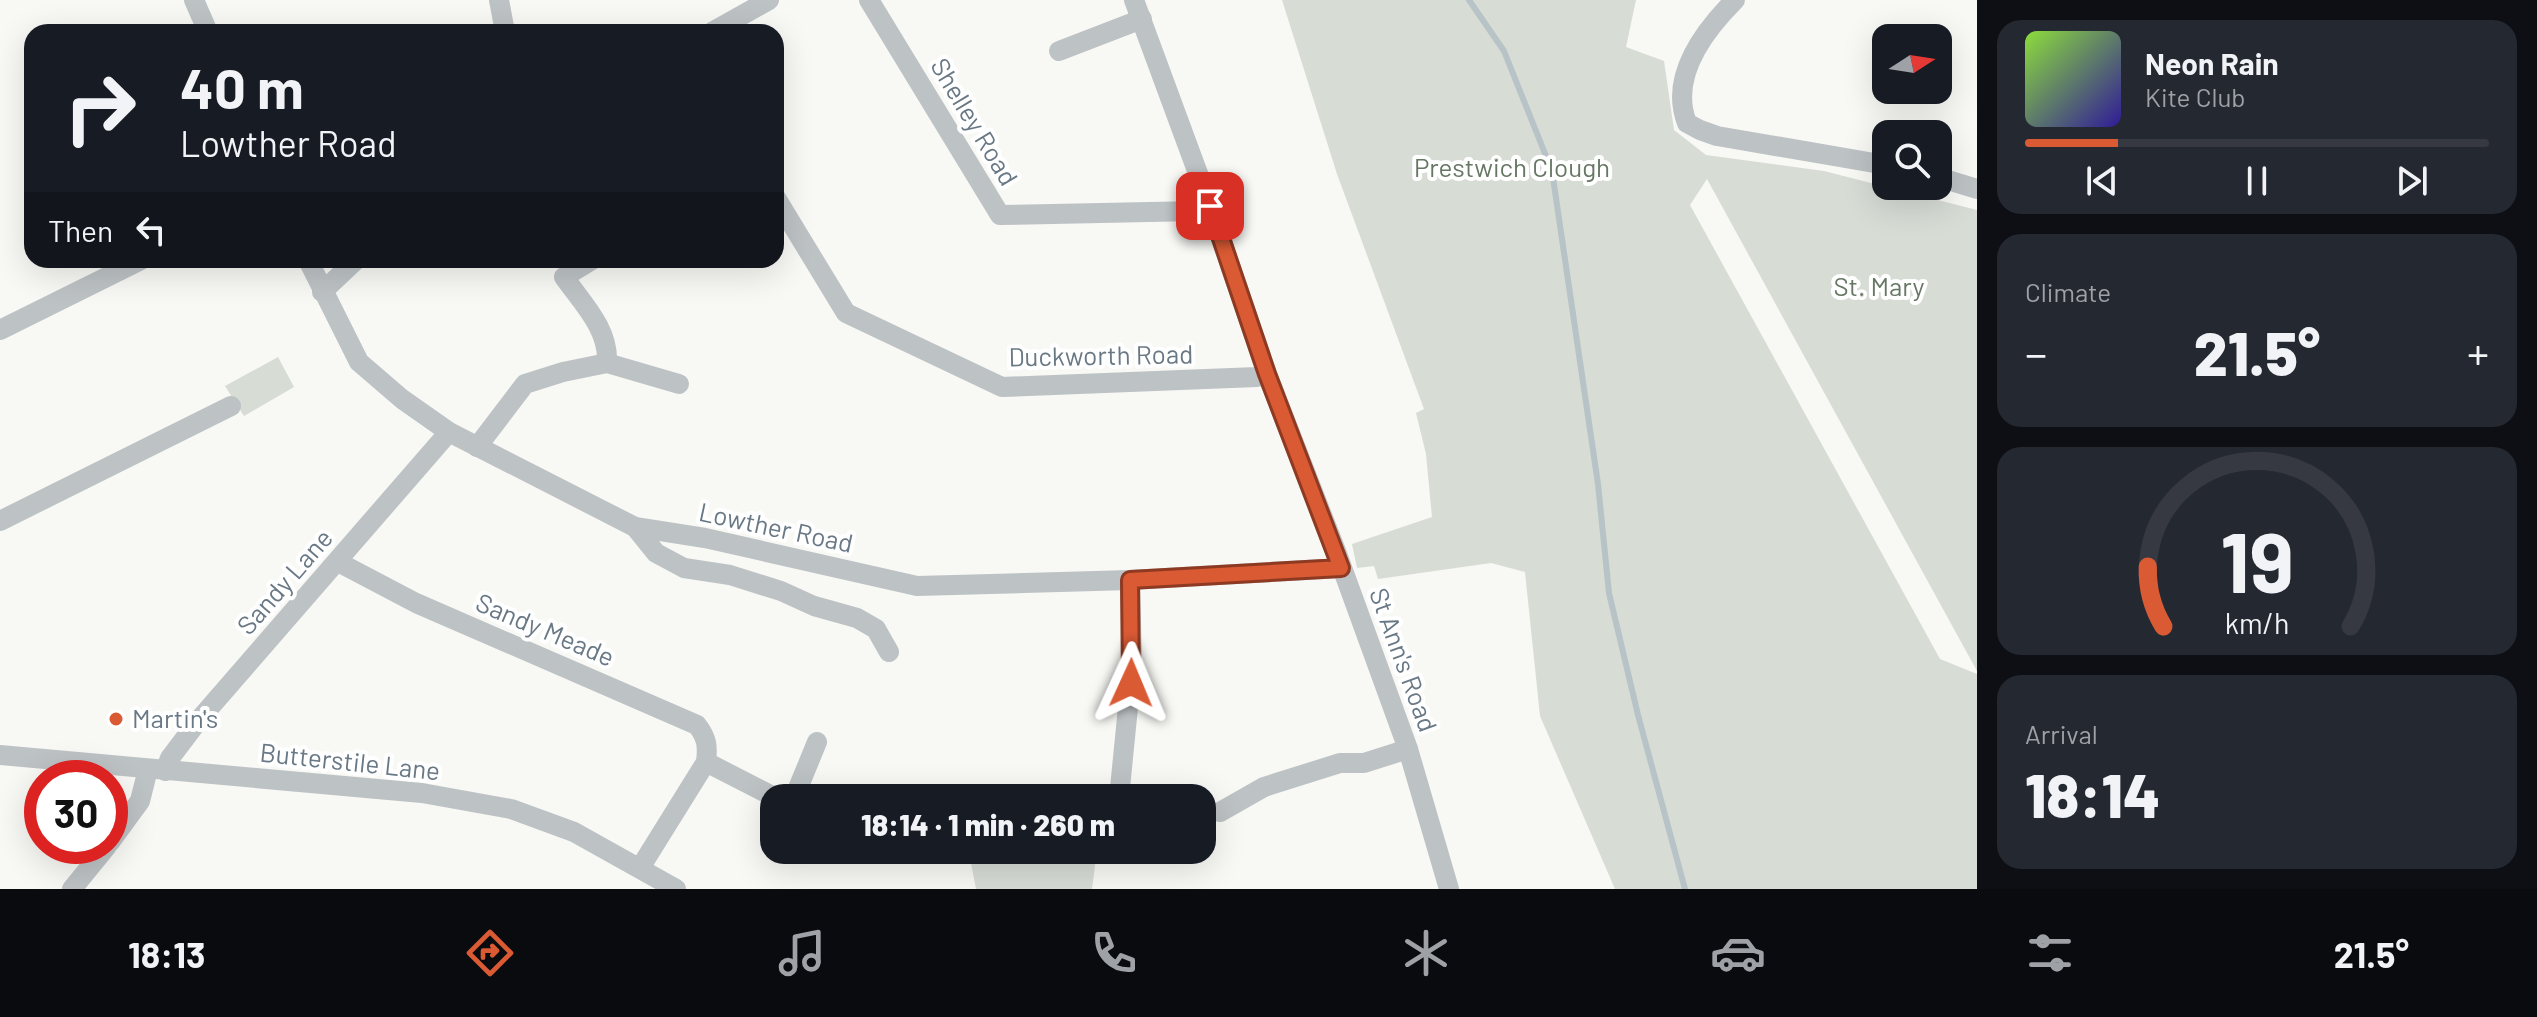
<!DOCTYPE html>
<html lang="en">
<head>
<meta charset="utf-8">
<style>
	body { margin:0; font-family:Barlow,sans-serif; background:#242831; color:#f1f3f6; height:100vh; display:flex; flex-direction:column; font-size:30px; white-space:nowrap }
	* { box-sizing:border-box; margin:0 }
	p { font-size:26px; color:#9ea1a6 }
	.icon { flex:none; width:44px; height:44px; fill:none; stroke:currentColor; stroke-width:2; stroke-linecap:round; stroke-linejoin:round }
	.map { position:relative; flex:1; overflow:hidden }
	.drawer { display:flex; flex-direction:column; gap:20px; padding:20px; background:#0d0f14; width:560px }
	.drawer>* { flex:none }
	.banner { position:absolute; left:24px; top:24px; width:760px; height:244px; border-radius:24px; box-shadow:0 8px 32px #0002; background:#171b24; color:#f1f3f6; overflow:hidden }
	.needle { width:52px; rotate:78deg }
	.fabs { position:absolute; left:1872px; top:24px; display:grid; gap:16px }
	.fabs a { display:grid; place-items:center; width:80px; height:80px; border-radius:16px; background:#171b24; box-shadow:0 8px 32px #0002; font-size:40px }
	.speed { position:absolute; left:24px; top:760px; display:flex; gap:16px; font-size:40px; font-weight:700; text-align:center }
	.speed>* { display:grid; place-content:center; width:104px; height:104px; border-radius:50%; background:#171b24; box-shadow:0 8px 32px #0002; line-height:1 }
	.speed .limit { border:12px solid #d22; background:#fff; color:#111 }
	.pin { position:absolute; display:grid; place-items:center; width:68px; height:68px; color:#fff; margin:-34px; border-radius:16px; box-shadow:0 4px 12px #0006 }
	.me { position:absolute; width:88px; margin:-44px; rotate:1deg; stroke-linejoin:round; filter:drop-shadow(0 0 6px #0008) }
	.turn { display:flex; align-items:center; gap:28px; height:168px; padding:0 24px; font-size:36px }
	.turn .icon { width:104px; height:104px; stroke-width:2.5 }
	.turn b { display:block; font-size:56px; line-height:68px }
	.then { display:flex; align-items:center; height:76px; padding:0 24px; background:#0003; gap:16px; font-size:30px }
	.big { font-size:60px; font-weight:800; line-height:1.1 }
	.drawer .card { flex:1; display:flex; flex-direction:column; justify-content:center; gap:12px; min-width:0; padding:0 28px; border-radius:24px; background:#242831 }
	.drawer .dial { align-items:center; gap:0 }
	.dial svg { height:208px; overflow:visible; fill:none; stroke:#363941; stroke-width:7; stroke-linecap:round; text-anchor:middle }
	.dial text { fill:#f1f3f6; stroke:none }
	.song { display:flex; align-items:center; gap:24px }
	.cover { width:96px; height:96px; border-radius:12px; background:linear-gradient(135deg,hsl(90 70% 55%),hsl(250 70% 35%)) }
	.played { height:8px; border-radius:4px; background:linear-gradient(90deg,#da5a34 20%,#363941 20%) }
	.keys { display:flex; justify-content:space-around; direction:ltr }
	.heat { display:flex; justify-content:space-between; align-items:center; font-size:44px; direction:ltr }
	.trip { position:absolute; left:760px; top:784px; width:456px; height:80px; border-radius:24px; background:#171b24; box-shadow:0 8px 32px #0002; font-weight:800; line-height:80px; text-align:center }
	.dock { display:flex; height:128px; justify-content:space-around; align-items:center; background:#090b0e; color:#9ea1a6 }
	.dock .icon { width:56px; height:56px }
	.dock .active { color:#da5a34 }
	.dock b { font-size:36px; color:#f1f3f6 }
	main { display:flex; flex:1; min-height:0 }
	.map>svg:first-child { display:block }
	.green { fill:#d7dcd5 }
	.lines { fill:none; stroke-linecap:round; stroke-linejoin:round }
	.stream { stroke:#b7c3c7; stroke-width:6 }
	.street { stroke:#bdc2c5; stroke-width:20 }
	.route-casing { stroke:#8e3a22; stroke-width:20 }
	.route { stroke:#da5a34; stroke-width:14 }
	.poi-dot { fill:#da5a34; stroke:#fff; stroke-width:3 }
	.labels { text-anchor:middle; stroke-width:8; stroke-linejoin:round; paint-order:stroke }
	.street-label { font-size:26px; fill:#697885; stroke:#fff }
	.park-label { font-size:26px; fill:#667763; stroke:#fff }
	.poi-label { font-size:26px; fill:#697885; stroke:#fff; text-anchor:start }
</style>
</head>
<body>
<main>
<div class="map">
<svg width="1977" height="889" viewBox="0 0 1977 889">
	<rect width="100%" height="100%" fill="#f8f8f5"/>
	<!-- green -->
	<g class="green">
		<polygon points="1282,0 1636,0 1626,47 1664,61 1674,130 1706,155 1824,171 1977,210 1977,671 1707,179 1690,205 1940,659 1977,674 1977,889 1615,889 1540,716 1525,572 1491,563 1378,579 1374,566 1357,568 1352,544 1432,517 1426,454 1416,413 1424,409 1337,174"/>
		<polygon points="278,357 294,387 244,416 225,386"/>
		<polygon points="962,850 1097,850 1092,889 976,889 971,863"/>
	</g>
	<g class="lines">
		<!-- stream -->
		<polyline class="stream" points="1469,0 1504,51 1552,171 1598,484 1609,593 1638,715 1685,889"/>
		<!-- street -->
		<g class="street">
			<polyline points="194,0 208,32"/>
			<polyline points="499,0 505,32"/>
			<polyline points="869,0 1000,215 1198,211 1210,206"/>
			<polyline points="1134,0 1210,206 1267,374 1336,551 1408,749 1449,889"/>
			<path d="M1735 0C1704 31 1669 77 1687 123L1700 130 1717 136 1886 165"/>
			<polyline points="712,32 769,0"/>
			<polyline points="1059,51 1142,19"/>
			<polyline points="1938,177 1977,189"/>
			<polyline points="776,198 846,313 1002,387 1257,377 1267,374"/>
			<polyline points="308,260 359,362 402,399 449,432 635,527 705,538 917,586 1130,580 1341,568"/>
			<polyline points="322,292 356,260"/>
			<polyline points="0,330 141,260"/>
			<polyline points="607,363 679,384"/>
			<path d="M477 447 525 384 563 372 607 363C609 329 583 304 564 277L592 260"/>
			<polyline points="0,521 231,406"/>
			<polyline points="635,527 656,553 684,568 730,575 781,591 814,606 857,618 876,629 889,652"/>
			<path d="M338 562 416 603 697 725C707 738 708 746 706 762L640 868"/>
			<polyline points="0,755 422,793 511,809 574,832 676,889"/>
			<polyline points="706,762 776,798"/>
			<polyline points="165,771 170,758 198,721 449,432"/>
			<polyline points="794,798 817,742"/>
			<polyline points="1119,798 1132,667 1130,580"/>
			<polyline points="1220,812 1264,787 1340,763 1364,763 1408,749"/>
			<polyline points="110,842 140,801 148,769"/>
			<polyline points="72,889 107,846"/>
		</g>
	</g>
	<g class="lines">
		<defs>
			<polyline id="route" points="1131,683 1130,580 1341,568 1267,374 1210,206"/>
		</defs>
		<!-- route casing -->
		<use href="#route" class="route-casing"/>
		<!-- route -->
		<use href="#route" class="route"/>
	</g>
	<!-- markers -->
	<circle class="poi-dot" cx="116" cy="719" r="8"/>
	<g class="labels">
		<!-- street labels -->
		<g class="street-label">
			<text transform="translate(974 122) rotate(59)" y="9">Shelley Road</text>
			<text transform="translate(1101 356) rotate(-1)" y="9">Duckworth Road</text>
			<text transform="translate(776 528) rotate(12)" y="9">Lowther Road</text>
			<text transform="translate(285 582) rotate(-49)" y="9">Sandy Lane</text>
			<text transform="translate(545 630) rotate(23)" y="9">Sandy Meade</text>
			<text transform="translate(1403 660) rotate(70)" y="9">St Ann's Road</text>
			<text transform="translate(350 762) rotate(6)" y="9">Butterstile Lane</text>
		</g>
		<!-- park labels -->
		<g class="park-label">
			<text x="1512" y="177">Prestwich Clough</text>
			<text x="1879" y="296">St. Mary</text>
		</g>
		<!-- poi labels -->
		<g class="poi-label">
			<text x="132" y="728">Martin's</text>
		</g>
	</g>
</svg>
<div class="fabs">
<a><svg class="needle" viewBox="-14 -14 28 28"><path d="M0-13l5 13h-10z" fill="#e53935"/><path d="M0 13l5-13h-10z" fill="#9ea1a6"/></svg></a>
<a><svg class="icon" aria-label="search" viewBox="0 0 24 24"><circle cx="10" cy="10" r="6"/><path d="M15 15l6 6"/></svg></a>
</div>
<div class="speed"><div class="limit">30</div></div>
<div class="pin" style="left:1210px;top:206px;background:#d93025"><svg class="icon" aria-label="arrive" viewBox="0 0 24 24"><path d="M6 21V4h12l-3 4 3 4H6"/></svg></div>
<svg class="me" style="left:1131px;top:683px" viewBox="-20 -20 40 40"><path d="M0-17L14 15 0 8-14 15z" fill="#da5a34" stroke="#fff" stroke-width="4"/></svg>
<div class="trip">18:14 · 1 min · 260 m</div>
<div class="banner">
<div class="turn"><svg class="icon" aria-label="right" viewBox="0 0 24 24"><path d="M7 20v-9h11M14 6l5 5-5 5"/></svg><div><b>40 m</b>Lowther Road</div></div>
<div class="then">Then<svg class="icon" aria-label="left" viewBox="0 0 24 24"><path d="M17 20v-9H6M10 6l-5 5 5 5"/></svg></div>
</div>
</div>
<section class="drawer">
<div class="card">
<div class="song"><i class="cover"></i><div><b>Neon Rain</b><p>Kite Club</p></div></div>
<div class="played"></div>
<div class="keys"><svg class="icon" aria-label="previous" viewBox="0 0 24 24"><path d="M18 5L8 12l10 7zM5 5v14"/></svg><svg class="icon" aria-label="pause" viewBox="0 0 24 24"><path d="M8 5v14M16 5v14"/></svg><svg class="icon" aria-label="next" viewBox="0 0 24 24"><path d="M6 5l10 7-10 7zM19 5v14"/></svg></div>
</div>
<div class="card"><p>Climate</p>
<div class="heat"><a>−</a><b class="big">21.5°</b><a>+</a></div>
</div>
<div class="card dial"><svg viewBox="0 0 100 80">
<path d="M14 69A42 42 0 1 1 86 69"/>
<path d="M14 69A42 42 0 0 1 8 46" stroke="#da5a34"/>
<text x="50" y="56" font-size="32" font-weight="700">19</text>
<text x="50" y="72" font-size="11">km/h</text>
</svg></div>
<div class="card"><p>Arrival</p><b class="big">18:14</b></div>
</section>
</main>
<nav class="dock">
<b>18:13</b>
<svg class="icon active" aria-label="directions" viewBox="0 0 24 24"><path d="M12 3l9 9-9 9-9-9zM9 14v-3h6M13 9l2 2-2 2"/></svg>
<svg class="icon" aria-label="music" viewBox="0 0 24 24"><path d="M9 18V5l10-2v13"/><circle cx="6" cy="18" r="3"/><circle cx="16" cy="16" r="3"/></svg>
<svg class="icon" aria-label="phone" viewBox="0 0 24 24"><path d="M5 4h4l2 5-3 2q2 4 5 5l2-3 5 2v4C11 20 4 13 5 4z"/></svg>
<svg class="icon" aria-label="climate" viewBox="0 0 24 24"><path d="M12 3v18M4 7l16 10M4 17L20 7"/></svg>
<svg class="icon" aria-label="car" viewBox="0 0 24 24"><path d="M5 17H2v-5l4-1 3-4h7l3 4 3 1v5h-3M9 17h6M6 11h13"/><circle cx="7" cy="17" r="2"/><circle cx="17" cy="17" r="2"/></svg>
<svg class="icon" aria-label="filters" viewBox="0 0 24 24"><path d="M4 7h16M4 17h16"/><circle cx="9" cy="7" r="2"/><circle cx="15" cy="17" r="2"/></svg>
<b>21.5°</b>
</nav>
</body>
</html>
